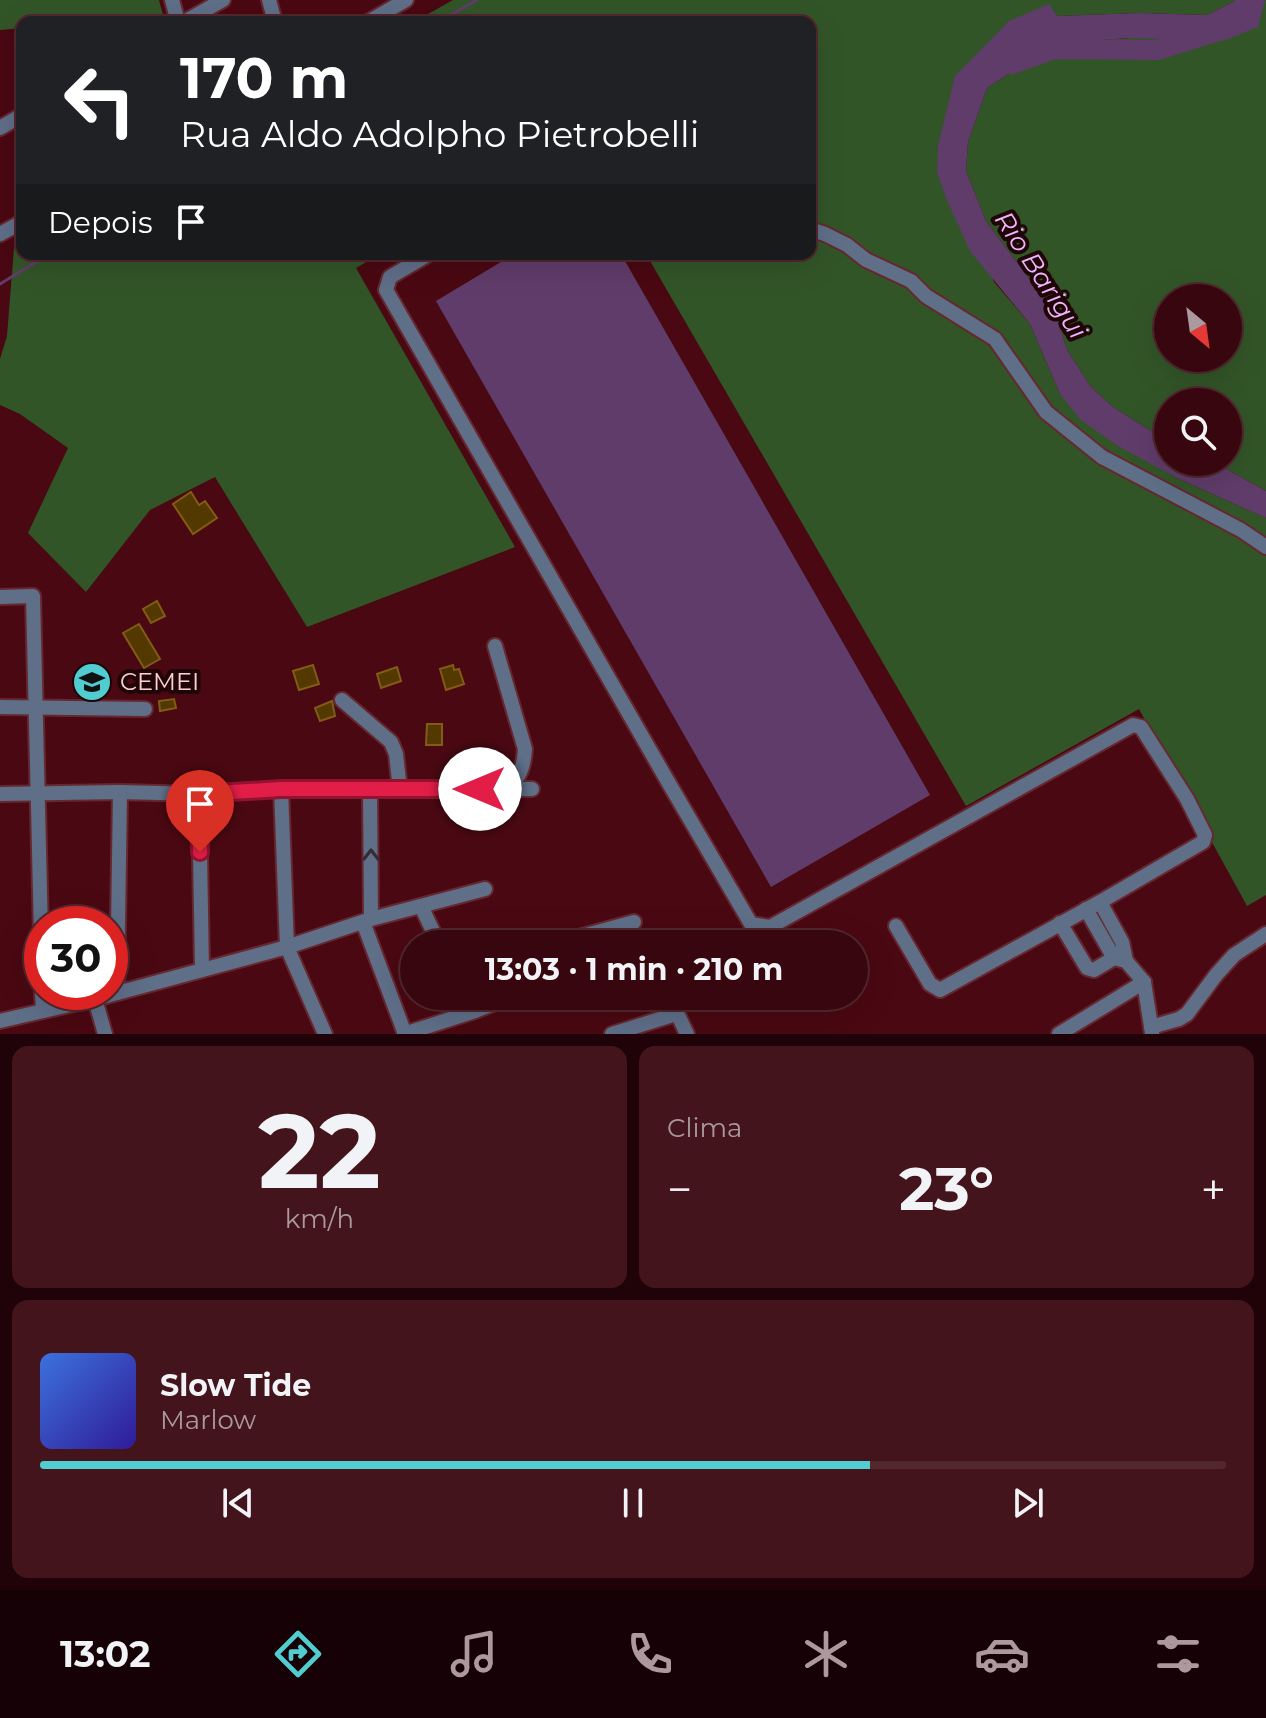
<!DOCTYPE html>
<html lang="pt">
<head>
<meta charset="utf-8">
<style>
	body { margin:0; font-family:Montserrat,sans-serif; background:#43141c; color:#f1f3f6; height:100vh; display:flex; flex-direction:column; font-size:30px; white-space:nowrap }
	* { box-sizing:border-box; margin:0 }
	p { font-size:26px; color:#ab999e }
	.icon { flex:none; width:44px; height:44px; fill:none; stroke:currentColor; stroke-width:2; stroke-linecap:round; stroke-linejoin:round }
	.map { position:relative; height:1034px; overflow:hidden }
	.sheet { display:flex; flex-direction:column; gap:12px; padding:12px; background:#1f0308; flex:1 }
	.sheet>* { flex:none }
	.guide { position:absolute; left:16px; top:16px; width:800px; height:244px; border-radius:16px; box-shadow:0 8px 32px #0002,0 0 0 2px #52272e; background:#202124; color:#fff; overflow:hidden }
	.needle { width:52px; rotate:151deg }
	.buttons { position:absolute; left:1154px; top:284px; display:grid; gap:16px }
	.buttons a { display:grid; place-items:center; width:88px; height:88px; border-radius:50%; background:#38060e; box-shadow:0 8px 32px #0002,0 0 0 2px #52272e; font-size:40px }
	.speed { position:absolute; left:24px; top:906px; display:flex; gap:16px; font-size:40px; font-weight:700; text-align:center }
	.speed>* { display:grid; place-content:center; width:104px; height:104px; border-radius:50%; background:#38060e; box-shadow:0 8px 32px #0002,0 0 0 2px #52272e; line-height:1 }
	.speed .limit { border:12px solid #d22; background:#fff; color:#111 }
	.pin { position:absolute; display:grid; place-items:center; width:68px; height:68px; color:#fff; margin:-82px -34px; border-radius:50% 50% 50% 0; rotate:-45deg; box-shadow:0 0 8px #0007 }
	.pin .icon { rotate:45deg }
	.me { position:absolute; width:88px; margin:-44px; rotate:270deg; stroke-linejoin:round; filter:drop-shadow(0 0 6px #0008) }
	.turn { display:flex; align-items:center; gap:28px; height:168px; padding:0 32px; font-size:36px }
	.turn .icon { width:104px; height:104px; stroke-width:2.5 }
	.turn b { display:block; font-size:56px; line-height:68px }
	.then { display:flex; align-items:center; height:76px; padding:0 32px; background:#0003; gap:16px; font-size:30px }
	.big { font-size:60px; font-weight:700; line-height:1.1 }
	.sheet .widget { flex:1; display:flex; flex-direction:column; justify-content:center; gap:12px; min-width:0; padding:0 28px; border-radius:16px; background:#43141c }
	.sheet .dial { align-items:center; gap:0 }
	.dial b { font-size:104px; line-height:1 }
	.song { display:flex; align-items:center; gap:24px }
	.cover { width:96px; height:96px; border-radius:12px; background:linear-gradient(135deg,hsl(220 70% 55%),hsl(250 70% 35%)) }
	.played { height:8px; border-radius:4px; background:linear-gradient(90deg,#51ccd1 70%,#52272e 70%) }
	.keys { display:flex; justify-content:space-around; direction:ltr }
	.heat { display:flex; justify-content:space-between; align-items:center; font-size:44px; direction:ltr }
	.sheet .tiles { flex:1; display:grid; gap:12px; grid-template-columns:1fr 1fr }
	.widget:last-child { grid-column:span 2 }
	.trip { position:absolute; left:400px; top:930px; width:468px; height:80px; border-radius:40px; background:#38060e; box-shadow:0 8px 32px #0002,0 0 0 2px #52272e; font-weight:700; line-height:80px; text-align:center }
	.tabs { display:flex; height:128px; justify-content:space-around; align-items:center; background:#160206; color:#ab999e }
	.tabs .icon { width:56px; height:56px }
	.tabs .selected { color:#51ccd1 }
	.tabs b { font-size:36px; color:#f1f3f6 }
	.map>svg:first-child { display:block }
	.green { fill:#325528; fill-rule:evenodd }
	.water { fill:#603c6a }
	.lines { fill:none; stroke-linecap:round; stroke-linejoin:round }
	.stream { stroke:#603c6a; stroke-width:3 }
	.river { stroke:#603c6a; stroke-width:20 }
	.building { fill:#533800; stroke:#815c15; stroke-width:2 }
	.minor-casing { stroke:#662830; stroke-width:18 }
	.minor { stroke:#5f6f88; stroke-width:14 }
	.oneway { stroke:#362a34 }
	.route-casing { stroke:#92132f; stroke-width:20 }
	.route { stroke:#e11d48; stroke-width:14 }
	.labels { text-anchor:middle; stroke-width:8; stroke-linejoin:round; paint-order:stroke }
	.poi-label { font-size:24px; fill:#fbd0d0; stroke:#200507; text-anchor:start }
	.water-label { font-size:26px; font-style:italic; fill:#edb5fd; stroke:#200507 }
</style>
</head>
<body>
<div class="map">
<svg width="1266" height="1034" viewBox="0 0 1266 1034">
	<rect width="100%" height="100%" fill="#4a0812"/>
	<!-- green -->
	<g class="green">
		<polygon points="0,0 159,0 163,15 85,22 22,22 22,28 0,30"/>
		<polygon points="453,0 1237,0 1207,15 1140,13 1057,16 1049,5 938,146 994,282 1030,324 1060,394 1179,479 1266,518 1266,895 1247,906 1139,709 966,806 646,254 810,254 810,22 414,22"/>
		<path d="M1266 0V491L1214 462H1228V402H1168V439L1148 429 1113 407 1091 387 1067 350 1056 315 986 221 966 171 968 142 987 88 1055 43 1131 38ZM1168 298H1228V358H1168Z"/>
		<polygon points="22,243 22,254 380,254 356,268 515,547 307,627 215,477 150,510 86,592 28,533 68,448 20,414 0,405 0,359 7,336 14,248"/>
	</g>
	<!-- water -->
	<g class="water">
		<polygon points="1237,0 1265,0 1258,27 1223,41 1131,38 1055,43 987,88 968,142 966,171 986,221 1056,315 1067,350 1091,387 1113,407 1148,429 1168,439 1168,462 1214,462 1266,491 1266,518 1179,479 1118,446 1081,420 1060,394 1030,324 970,251 946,198 937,172 938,146 955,76 1009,21 1049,4 1057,16 1140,13 1207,15"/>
		<polygon points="514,254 621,254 930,795 771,887 436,301"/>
	</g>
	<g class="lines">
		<!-- stream -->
		<g class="stream">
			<polyline points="438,22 477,0"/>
			<polyline points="0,284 49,254"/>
		</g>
		<!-- river -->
		<polyline class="river" points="1012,64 1054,49 1158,50 1228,28 1247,0"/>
	</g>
	<!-- building -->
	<g class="building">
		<polygon points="191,492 199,505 205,501 217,518 193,534 173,504"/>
		<polygon points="157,601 165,616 151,623 143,609"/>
		<polygon points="139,624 160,659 144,668 123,633"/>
		<polygon points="313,665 319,684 299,690 293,671"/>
		<polygon points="453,665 454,670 459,669 464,684 446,690 440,669"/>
		<polygon points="397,667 401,681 381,688 377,674"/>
		<polygon points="174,699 176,708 160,711 159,701"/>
		<polygon points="332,701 335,716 320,721 315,708"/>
		<polygon points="427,724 442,724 442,745 426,745"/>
		<polygon points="477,756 480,772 463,776 460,759"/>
	</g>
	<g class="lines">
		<defs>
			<g id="minor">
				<polyline points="172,0 178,22"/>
				<polyline points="269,0 275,22"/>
				<polyline points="184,22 223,0"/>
				<polyline points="368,22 406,0"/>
				<polyline points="0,128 22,115"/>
				<polyline points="810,229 825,234 847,245 866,260 911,281 926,296 995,339 1046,412 1102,457 1241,530 1266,547"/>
				<polyline points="0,234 22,222"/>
				<polyline points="429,254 390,277 386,290 667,780 751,924 770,927 1133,725 1141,727 1187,799 1205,835 1203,842 1100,902 1122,942 1126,961 1144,982"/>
				<polyline points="0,597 33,596 42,976"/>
				<path d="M495 646 525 749C524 766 520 778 507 789"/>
				<polyline points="342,700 391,742 396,754 400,790"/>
				<polyline points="0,707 145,709"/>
				<polyline points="281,789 287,947 325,1034"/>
				<polyline points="370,790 371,919"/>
				<polyline points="0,794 120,792 199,794 281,789 532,789"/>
				<polyline points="199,794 202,970"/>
				<polyline points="421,906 439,944"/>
				<polyline points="1086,909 1114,958"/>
				<polyline points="363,922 405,1034"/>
				<polyline points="1060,923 1087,968 1094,970 1114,958 1126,961"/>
				<polyline points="896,926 930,984 940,990 1100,902"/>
				<polyline points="553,944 634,922"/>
				<polyline points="1144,982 1152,1033"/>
				<polyline points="42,992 43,1011"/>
				<polyline points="117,993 120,792"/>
				<polyline points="461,996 468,1013"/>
				<polyline points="669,996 687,1034"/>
				<polyline points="95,999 105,1034"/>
				<polyline points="0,1021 95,999 287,947 371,919 485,889"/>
				<polyline points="1151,1027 1179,1019 1187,1014 1216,975 1234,955 1266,934"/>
				<polyline points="404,1034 475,1011 513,996"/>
				<polyline points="612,1034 676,1014"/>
				<polyline points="1059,1034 1144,982"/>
			</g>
		</defs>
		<!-- minor casing -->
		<use href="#minor" class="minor-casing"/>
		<!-- minor -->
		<use href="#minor" class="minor"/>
	</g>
	<!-- one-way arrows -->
	<defs><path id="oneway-chevron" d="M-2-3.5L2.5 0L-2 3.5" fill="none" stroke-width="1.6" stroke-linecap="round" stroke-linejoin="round" transform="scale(2)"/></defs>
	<use class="oneway" href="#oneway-chevron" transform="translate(371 855) rotate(-90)"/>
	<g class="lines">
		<defs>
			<polyline id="route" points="200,852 199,794 281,789 480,789"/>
		</defs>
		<!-- route casing -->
		<use href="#route" class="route-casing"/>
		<!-- route -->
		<use href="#route" class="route"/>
	</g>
	<!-- icons -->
	<defs>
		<symbol id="school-disc" viewBox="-11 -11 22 22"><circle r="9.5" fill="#51ccd1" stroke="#200507"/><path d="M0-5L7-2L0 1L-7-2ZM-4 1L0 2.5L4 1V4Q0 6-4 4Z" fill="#111"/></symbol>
	</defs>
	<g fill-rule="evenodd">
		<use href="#school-disc" x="70" y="660" width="44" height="44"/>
	</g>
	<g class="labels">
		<!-- poi labels -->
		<g class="poi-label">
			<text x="120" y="690">CEMEI</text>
		</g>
		<!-- water labels -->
		<g class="water-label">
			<text transform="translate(1041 275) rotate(57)" y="9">Rio Barigui</text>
		</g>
	</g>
</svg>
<div class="buttons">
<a><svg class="needle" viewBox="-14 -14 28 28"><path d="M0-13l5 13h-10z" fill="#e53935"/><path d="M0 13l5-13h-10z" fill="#ab999e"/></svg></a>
<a><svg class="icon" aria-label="search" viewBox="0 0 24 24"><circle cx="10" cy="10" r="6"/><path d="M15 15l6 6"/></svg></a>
</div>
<div class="speed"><div class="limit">30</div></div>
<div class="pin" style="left:200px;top:852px;background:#d93025"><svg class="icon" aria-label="arrive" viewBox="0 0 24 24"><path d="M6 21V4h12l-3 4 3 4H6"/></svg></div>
<svg class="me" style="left:480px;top:789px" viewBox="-20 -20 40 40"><circle r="19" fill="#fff"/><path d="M0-13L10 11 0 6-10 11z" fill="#e11d48"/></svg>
<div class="trip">13:03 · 1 min · 210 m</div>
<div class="guide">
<div class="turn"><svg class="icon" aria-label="left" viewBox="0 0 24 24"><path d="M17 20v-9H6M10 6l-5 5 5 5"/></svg><div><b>170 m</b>Rua Aldo Adolpho Pietrobelli</div></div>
<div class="then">Depois<svg class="icon" aria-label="arrive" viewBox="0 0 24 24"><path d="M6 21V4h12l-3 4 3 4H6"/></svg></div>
</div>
</div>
<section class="sheet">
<div class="tiles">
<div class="widget dial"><b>22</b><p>km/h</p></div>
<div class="widget"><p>Clima</p>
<div class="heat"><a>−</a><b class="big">23°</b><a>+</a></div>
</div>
<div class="widget">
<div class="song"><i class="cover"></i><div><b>Slow Tide</b><p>Marlow</p></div></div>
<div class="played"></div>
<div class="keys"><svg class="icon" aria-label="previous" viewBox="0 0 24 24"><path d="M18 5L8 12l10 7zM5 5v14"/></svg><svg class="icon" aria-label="pause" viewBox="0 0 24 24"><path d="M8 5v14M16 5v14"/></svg><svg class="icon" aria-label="next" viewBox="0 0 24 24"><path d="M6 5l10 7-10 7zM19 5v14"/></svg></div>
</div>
</div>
</section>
<nav class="tabs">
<b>13:02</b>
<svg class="icon selected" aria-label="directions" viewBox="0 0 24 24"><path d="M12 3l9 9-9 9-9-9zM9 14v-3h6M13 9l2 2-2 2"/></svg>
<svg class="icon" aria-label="music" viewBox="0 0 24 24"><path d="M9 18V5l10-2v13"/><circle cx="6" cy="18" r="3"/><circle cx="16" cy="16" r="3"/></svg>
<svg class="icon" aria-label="phone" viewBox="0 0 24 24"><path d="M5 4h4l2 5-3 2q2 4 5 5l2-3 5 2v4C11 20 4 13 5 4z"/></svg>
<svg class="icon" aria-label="climate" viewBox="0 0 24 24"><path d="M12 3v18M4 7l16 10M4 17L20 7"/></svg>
<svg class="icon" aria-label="car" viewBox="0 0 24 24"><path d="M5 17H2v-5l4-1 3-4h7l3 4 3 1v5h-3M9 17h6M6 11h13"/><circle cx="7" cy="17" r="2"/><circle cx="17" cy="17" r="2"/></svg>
<svg class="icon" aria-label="filters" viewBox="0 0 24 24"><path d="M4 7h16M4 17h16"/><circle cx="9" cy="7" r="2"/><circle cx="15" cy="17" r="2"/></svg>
</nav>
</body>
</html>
